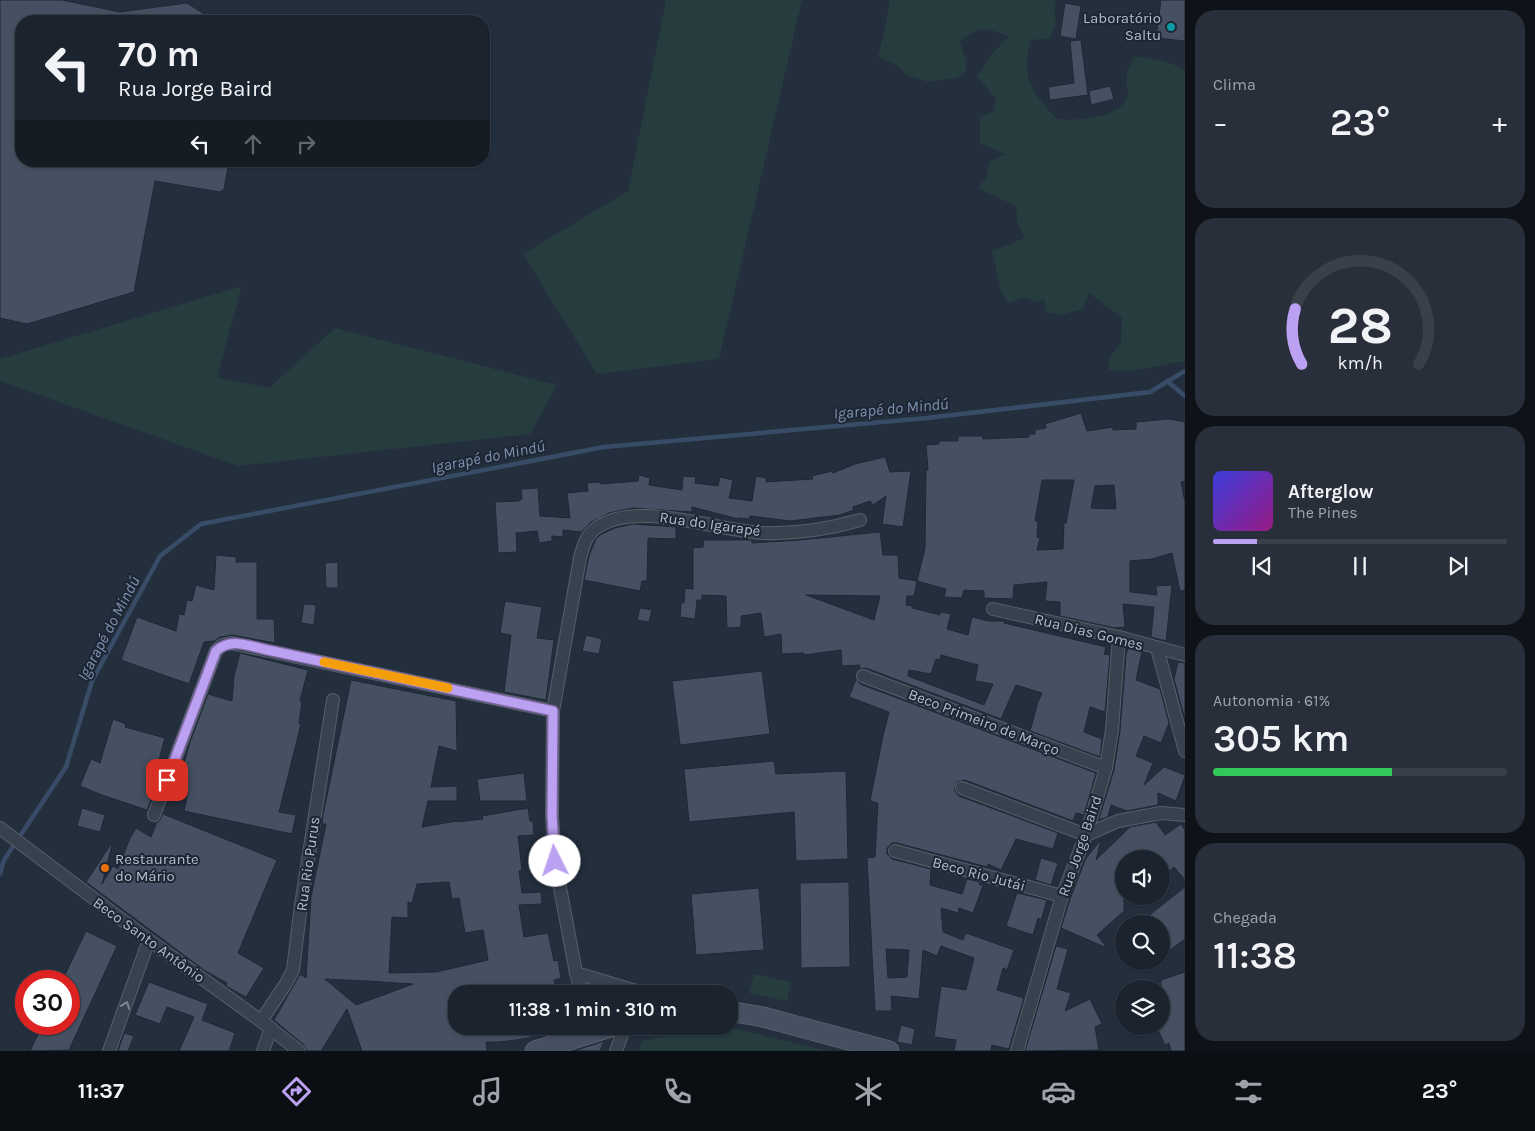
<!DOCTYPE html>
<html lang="pt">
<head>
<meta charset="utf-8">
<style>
	body { margin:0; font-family:Karla,sans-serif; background:#282f3a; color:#f1f3f6; height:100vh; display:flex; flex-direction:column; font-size:19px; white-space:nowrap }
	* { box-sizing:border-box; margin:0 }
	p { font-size:16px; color:#a0a4aa }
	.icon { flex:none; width:28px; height:28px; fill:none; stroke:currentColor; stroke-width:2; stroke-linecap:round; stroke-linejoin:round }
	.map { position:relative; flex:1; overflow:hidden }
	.sheet { display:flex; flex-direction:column; gap:10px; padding:10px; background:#0f1319; width:350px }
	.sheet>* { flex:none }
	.hud { position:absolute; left:15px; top:15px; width:475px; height:152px; border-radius:20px; box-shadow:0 1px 4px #0004,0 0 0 1px #39404a; background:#1b232e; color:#f1f3f6; overflow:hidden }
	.controls { position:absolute; left:1115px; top:850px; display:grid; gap:10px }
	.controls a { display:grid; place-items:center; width:55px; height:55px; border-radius:50%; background:#1b232e; box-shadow:0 1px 4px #0004,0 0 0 1px #39404a; font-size:25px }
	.speed { position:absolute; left:15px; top:970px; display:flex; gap:10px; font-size:25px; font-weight:700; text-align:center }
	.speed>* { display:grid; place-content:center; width:65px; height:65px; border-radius:50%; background:#1b232e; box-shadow:0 1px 4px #0004,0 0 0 1px #39404a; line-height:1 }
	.speed .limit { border:8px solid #d22; background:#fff; color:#111 }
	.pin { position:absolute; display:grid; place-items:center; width:42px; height:42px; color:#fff; margin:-21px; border-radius:10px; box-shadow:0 2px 8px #0006 }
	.me { position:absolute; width:55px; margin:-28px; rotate:356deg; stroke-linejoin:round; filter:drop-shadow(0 0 4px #0008) }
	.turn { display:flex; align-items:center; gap:18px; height:105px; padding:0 20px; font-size:22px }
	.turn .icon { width:65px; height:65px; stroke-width:2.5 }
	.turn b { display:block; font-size:35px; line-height:42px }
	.lanes { display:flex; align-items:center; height:48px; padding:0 20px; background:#0003; justify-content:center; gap:25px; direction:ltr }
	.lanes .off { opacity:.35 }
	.big { font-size:38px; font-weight:600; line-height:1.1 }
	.sheet .tile { flex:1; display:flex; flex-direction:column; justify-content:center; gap:8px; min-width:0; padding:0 18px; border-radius:20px; background:#282f3a }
	.sheet .dial { align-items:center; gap:0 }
	.dial svg { height:130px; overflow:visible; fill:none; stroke:#39404a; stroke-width:7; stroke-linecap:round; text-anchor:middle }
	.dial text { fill:#f1f3f6; stroke:none }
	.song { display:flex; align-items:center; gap:15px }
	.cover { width:60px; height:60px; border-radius:8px; background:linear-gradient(135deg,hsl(240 70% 55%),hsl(310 70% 35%)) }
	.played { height:5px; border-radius:2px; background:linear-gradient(90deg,#bca0f2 15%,#39404a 15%) }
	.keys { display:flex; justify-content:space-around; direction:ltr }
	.heat { display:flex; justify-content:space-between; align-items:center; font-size:28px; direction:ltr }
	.charge { height:8px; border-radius:4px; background:linear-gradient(90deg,#34c759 61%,#39404a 0) }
	.trip { position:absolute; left:448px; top:985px; width:290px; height:50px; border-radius:20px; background:#1b232e; box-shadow:0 1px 4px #0004,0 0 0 1px #39404a; font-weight:600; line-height:50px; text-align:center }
	.tab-bar { display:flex; height:80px; justify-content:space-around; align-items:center; background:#0b0e12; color:#a0a4aa }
	.tab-bar .icon { width:35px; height:35px }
	.tab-bar .active { color:#bca0f2 }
	.tab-bar b { font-size:22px; color:#f1f3f6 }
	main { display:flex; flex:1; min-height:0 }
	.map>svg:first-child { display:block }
	.green { fill:#263c3f }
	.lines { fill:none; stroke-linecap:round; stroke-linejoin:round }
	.stream { stroke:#394c67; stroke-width:4.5 }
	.building { fill:#455162; stroke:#1f2835; fill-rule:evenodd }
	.street-casing { stroke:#565f6c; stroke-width:14 }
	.secondary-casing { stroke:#565f6c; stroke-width:21 }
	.street { stroke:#38414e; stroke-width:12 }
	.secondary { stroke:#465061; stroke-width:19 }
	.oneway { stroke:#7c8592 }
	.route-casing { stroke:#7a689d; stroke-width:12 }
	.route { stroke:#bca0f2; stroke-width:9 }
	.slow { stroke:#f59e0b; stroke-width:9 }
	.culture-dot { fill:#0f9aa8; stroke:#1d2633; stroke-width:2 }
	.food-dot { fill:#e8710a; stroke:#1d2633; stroke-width:2 }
	.labels { text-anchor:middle; stroke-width:4; stroke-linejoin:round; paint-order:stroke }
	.poi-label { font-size:15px; fill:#b4bcc9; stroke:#1d2633; text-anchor:end }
	.street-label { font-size:15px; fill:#b4bcc9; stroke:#1d2633 }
	.water-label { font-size:16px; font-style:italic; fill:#7c92b1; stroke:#1d2633 }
</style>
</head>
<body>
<main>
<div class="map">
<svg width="1185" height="1051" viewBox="0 0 1185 1051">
	<rect width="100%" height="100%" fill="#242f3e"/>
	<!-- green -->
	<g class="green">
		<polygon points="666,0 802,0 719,359 597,374 523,254 628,191"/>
		<path d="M890 0H1056L1054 9 1056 22 1050 38 1031 40C1029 49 1026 59 1027 68 1027 88 1045 106 1057 119 1075 121 1119 119 1127 98 1129 92 1126 85 1126 79 1127 72 1131 64 1133 57 1153 57 1168 61 1185 70V361L1132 371 1109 370 1108 359 1121 343 1122 318 1089 293 1083 309 1060 315 1046 312 1044 299 1035 302 1024 297 1008 303 1001 291 992 251 1025 238 1017 221 1016 206 978 188 986 178 990 161 1006 154 980 143V117L994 111 996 99 977 76 994 52 1009 36C987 28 979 25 960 41L966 61V71L956 78 929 82 908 76 895 64 878 57 885 28Z"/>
		<polygon points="242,286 217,377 269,388 335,328 557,385 530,434 238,466 0,381 0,359"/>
		<polygon points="754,974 791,982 787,1001 749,993"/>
		<polygon points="589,983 631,994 591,994"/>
		<polygon points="710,1026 724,1026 828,1051 638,1051 643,1041"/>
	</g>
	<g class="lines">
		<!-- stream -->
		<g class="stream">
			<polyline points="1167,381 1185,396"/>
			<polyline points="0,874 4,860 66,767 92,681 160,556 201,524 604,447 927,418 1150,392 1185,371"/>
		</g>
	</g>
	<!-- building -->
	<g class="building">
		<polygon points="0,0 62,0 120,12 187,3 215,21 21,21 21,161 229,161 224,189 220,192 155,181 134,292 27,324 0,318"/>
		<polygon points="1161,0 1185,0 1185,41 1156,38"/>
		<polygon points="1065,3 1081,6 1076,39 1060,36"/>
		<polygon points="1081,40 1088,95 1050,100 1048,87 1074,83 1070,41"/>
		<polygon points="1110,86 1114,99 1091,105 1089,91"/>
		<path d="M1081 413 1087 431 1113 427V430L1136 429V422L1169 419 1185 422V481L1181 482 1185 502V590L1180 591 1172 553 1152 559 1130 561V592L1157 595 1156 586 1172 585 1166 641 1151 637 1154 607 1123 604 1125 627 1115 628 1060 616V602L1045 601 1047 582 1014 585 1013 599 984 598V591L964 590 962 598 944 597 946 589 917 581 925 548 926 470H928L926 445 939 444V441H958V436H982L983 439 1029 437V434H1035V430L1046 428 1045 424ZM1042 480H1074L1066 523H1064L1063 549 1037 550 1040 538 1037 537 1038 521H1035ZM1114 485 1116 509 1091 508 1095 486Z"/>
		<polygon points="885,457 890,472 911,471 903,527 882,524 886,496 873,505 870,501 853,507 854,510 840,515 790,521 750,516 749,519 738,518 738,519 692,507 692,512 632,508 609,513 591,522 581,532 563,530 563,537 552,536 552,541 539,543 537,531 516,533 517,552 498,553 495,502 519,501 522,499 521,489 538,488 540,516 570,518 567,493 588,491 587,483 600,482 601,484 638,481 639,475 650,478 649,485 682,490 683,476 696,477 695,483 718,486 720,477 733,480 729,498 752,501 756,476 766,478 766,482 813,479 812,476 832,471 833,473 855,464"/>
		<polygon points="633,524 676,527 676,539 648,538 647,581 642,581 640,591 584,580 589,556 596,539 600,535 615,528"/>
		<path d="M880 532 883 555H898L899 578 917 581 914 596H907L906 605 912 606V608L940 615 941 612 951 614 947 629 968 635 972 617 988 621H1004V623L1106 647 1104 654 1110 655 1105 712 1090 707 1084 732 1102 739 1100 757 1030 731 1038 702 1042 693 1016 685 1001 719 866 668 859 669 860 665 842 666 841 650 804 655V653L782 654 781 634 764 637 761 613 741 616V627L727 628 726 596 702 595V600H697L695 619 680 617 681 603H684L685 588 693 589V548L703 547 704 540H752V543L800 540ZM806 595 880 596 874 620ZM941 655 978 665 975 681 993 684 984 705 908 676 909 670 931 674 936 659 940 660Z"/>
		<polygon points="216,555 236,557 236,562 257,562 257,619 274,619 275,643 232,635 220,637 214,641 204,642 189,684 121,660 137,617 176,631 179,614 184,615 187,600 192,601 196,585 214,590"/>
		<polygon points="338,562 338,588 326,588 325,563"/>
		<polygon points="505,601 542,607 537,638 554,640 546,700 504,692 511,635 500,633"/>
		<polygon points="304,604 316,605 314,625 301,623"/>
		<polygon points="640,608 652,610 649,622 637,620"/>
		<polygon points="586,635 602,639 599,654 582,651"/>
		<polygon points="1128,648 1142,652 1136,680 1160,689 1169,723 1161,743 1144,736 1136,756 1153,763 1144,785 1164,767 1185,775 1185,776 1176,801 1158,793 1158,805 1127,811 1111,805 1108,817 1102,819 1099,819 1114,770 1120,731 1126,655"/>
		<polygon points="240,653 308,670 300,701 302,701 299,723 301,724 279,812 296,815 292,834 184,811 188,792 177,788 190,742 208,694 232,701 234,676"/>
		<polygon points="1178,662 1185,663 1185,720 1174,679"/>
		<polygon points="762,671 770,734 680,745 672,681"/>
		<path d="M856 679 860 684 1096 773 1084 815 1076 813 1073 821 965 780 957 782 954 790 959 796 1058 833 1053 849 1016 839 1001 870 988 864 987 867 897 843H892L887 848V854L892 859 931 869 930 885 962 894 967 879 980 882 979 884 983 886 973 913 959 908 958 913 941 908 943 932 963 940 966 933 1014 950 1007 970 1003 968 997 990 1024 998 1009 1049 992 1045 991 1051H954L956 1040 934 1037 941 986 966 990 974 958 941 946 937 956 923 950 919 999 891 996 892 1011H875L867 858 875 857 878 803 870 801 883 736 889 712 849 697ZM886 949 909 950 907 977 888 978Z"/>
		<path d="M351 680 456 701 457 751 439 746 431 787 457 786V801H428L422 827 457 821V822L483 819 482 816 528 808 530 821H533L534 835 518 836 522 870 519 871 522 893 541 892 542 904 519 905 524 937 548 933 554 961 558 960 561 978 554 980 557 994H456V1026L501 1028 500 1026H528L530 1038 500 1042H486L487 1051H362L347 1009 321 1051H307L304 1045 274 1020 300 974 306 978 311 897 326 824H322L323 815ZM449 882 452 899 459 898 465 933 483 930 488 960 436 972 389 973 392 917 408 918V902L412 903 417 884ZM325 979 367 981 413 984 356 1005Z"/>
		<polygon points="113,719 126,724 125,727 165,738 154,778 159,780 147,810 102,795 80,786 91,759 100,763"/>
		<polygon points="774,761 776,774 846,771 848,859 796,861 794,812 689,822 684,769"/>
		<polygon points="524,773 527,801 480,801 477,779"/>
		<polygon points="82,808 105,815 100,832 77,826"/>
		<polygon points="163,814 277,860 238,953 264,968 246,997 226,986 227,983 204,970 86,882 111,844 112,845 102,884 113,866 118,869 130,838 136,828 151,837 157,822 159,821"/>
		<polygon points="1156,822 1165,835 1181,824 1185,830 1185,880 1174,867 1161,878 1161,859 1124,859 1124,911 1097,935 1107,948 1061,928 1070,899 1086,858 1101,840 1096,860 1130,827"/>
		<polygon points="1041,858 1058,863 1051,885 1035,880"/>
		<polygon points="849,882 850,967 801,968 800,883"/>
		<polygon points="1185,887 1185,939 1161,957 1161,924 1138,924"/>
		<polygon points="759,888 764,950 696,955 691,894"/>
		<polygon points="1017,893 1047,900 1041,920 1038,918 1033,935 1006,926"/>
		<polygon points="86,931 117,946 69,1050 30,1051 43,1024 69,1024 69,981 62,981"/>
		<polygon points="1056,946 1068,949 1057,989 1071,993 1065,1011 1090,999 1102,1024 1095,1027 1099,1050 1025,1051"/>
		<polygon points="1185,972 1185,1051 1171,1051 1169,1043 1165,1045 1156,1026 1161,1026 1161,980"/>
		<polygon points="149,982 208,1004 202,1020 235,1033 229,1051 179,1051 194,1017 167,1007 160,1024 135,1015"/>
		<polygon points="901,1025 915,1029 912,1045 897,1042"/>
		<polygon points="124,1033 134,1036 128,1051 118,1051"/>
		<polygon points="604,1041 600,1051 576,1051 577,1050"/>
	</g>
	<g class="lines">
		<defs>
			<g id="street">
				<polyline points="993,609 1119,637 1185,655"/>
				<polyline points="1157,648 1185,751"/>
				<polyline points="863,676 1106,768"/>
				<polyline points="962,788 1086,835 1118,821 1161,813 1185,815"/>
				<polyline points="154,815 216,651 222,645 231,643 553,711"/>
				<polyline points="0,828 149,940 261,1021 299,1051"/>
				<polyline points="895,851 1062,896"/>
				<polyline points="576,973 646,994"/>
				<path d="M582 994 576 973 555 861 552 816 553 711 580 558C583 547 586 535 596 528 636 499 715 531 763 533 795 534 829 529 860 520"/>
				<polyline points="261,1021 285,985 293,970 301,905 333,700"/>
				<polyline points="109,1051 149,940"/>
				<polyline points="263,1051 271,1028"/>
				<polyline points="616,1051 625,1026"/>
				<polyline points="1017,1051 1062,896 1086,835 1106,768 1112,730 1119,637"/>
			</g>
			<g id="secondary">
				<polyline points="729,1011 763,1017 889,1051"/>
				<polyline points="535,1051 614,1026"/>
			</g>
		</defs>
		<!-- street casing -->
		<use href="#street" class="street-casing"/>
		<!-- secondary casing -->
		<use href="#secondary" class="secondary-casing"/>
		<!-- street -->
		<use href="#street" class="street"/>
		<!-- secondary -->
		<use href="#secondary" class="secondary"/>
	</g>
	<!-- one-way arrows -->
	<defs><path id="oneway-chevron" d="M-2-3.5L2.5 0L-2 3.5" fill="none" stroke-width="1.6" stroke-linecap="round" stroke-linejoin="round" transform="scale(1.25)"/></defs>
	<use class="oneway" href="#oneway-chevron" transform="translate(126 1005) rotate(-70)"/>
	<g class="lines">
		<defs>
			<path id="route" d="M167 780 216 651C230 638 246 645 263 649L553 711 552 816 555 861"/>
		</defs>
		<!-- route casing -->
		<use href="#route" class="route-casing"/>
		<!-- route -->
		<use href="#route" class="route"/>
		<!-- slow -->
		<polyline class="slow" points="324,662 448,688"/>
	</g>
	<!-- markers -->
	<circle class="culture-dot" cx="1171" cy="27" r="5"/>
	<circle class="food-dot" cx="105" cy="868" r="5"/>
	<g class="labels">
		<!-- poi labels -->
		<g class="poi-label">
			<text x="1161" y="23">Laboratório<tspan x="1161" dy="17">Saltu</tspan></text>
			<text x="115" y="864" text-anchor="start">Restaurante<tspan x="115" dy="17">do Mário</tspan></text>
		</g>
		<!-- street labels -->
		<g class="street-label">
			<text transform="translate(710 524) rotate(8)" y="5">Rua do Igarapé</text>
			<text transform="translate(1089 632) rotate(14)" y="5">Rua Dias Gomes</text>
			<text transform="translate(984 722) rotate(21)" y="5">Beco Primeiro de Março</text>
			<text transform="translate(1080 846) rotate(-71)" y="5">Rua Jorge Baird</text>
			<text transform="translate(308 864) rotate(-82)" y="5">Rua Rio Purus</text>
			<text transform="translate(979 874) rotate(15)" y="5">Beco Rio Jutái</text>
			<text transform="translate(149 940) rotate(36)" y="5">Beco Santo Antônio</text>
		</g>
		<!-- water labels -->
		<g class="water-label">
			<text transform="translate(891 408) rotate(-5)" y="6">Igarapé do Mindú</text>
			<text transform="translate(488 456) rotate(-11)" y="6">Igarapé do Mindú</text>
			<text transform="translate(108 628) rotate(-62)" y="6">Igarapé do Mindú</text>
		</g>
	</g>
</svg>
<div class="controls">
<a><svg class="icon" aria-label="sound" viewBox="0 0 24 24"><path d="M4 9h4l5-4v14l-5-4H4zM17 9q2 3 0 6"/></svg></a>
<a><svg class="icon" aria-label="search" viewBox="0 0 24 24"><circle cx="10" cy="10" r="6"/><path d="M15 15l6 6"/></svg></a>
<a><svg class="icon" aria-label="layers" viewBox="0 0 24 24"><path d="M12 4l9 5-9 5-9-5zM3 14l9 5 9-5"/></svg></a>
</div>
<div class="speed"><div class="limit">30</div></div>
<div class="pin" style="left:167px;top:780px;background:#d93025"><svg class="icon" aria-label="arrive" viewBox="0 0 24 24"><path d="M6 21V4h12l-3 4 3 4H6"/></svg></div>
<svg class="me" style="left:555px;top:861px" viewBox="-20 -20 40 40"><circle r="19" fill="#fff"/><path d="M0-13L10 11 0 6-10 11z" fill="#bca0f2"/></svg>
<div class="trip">11:38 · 1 min · 310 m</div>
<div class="hud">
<div class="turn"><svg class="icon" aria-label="left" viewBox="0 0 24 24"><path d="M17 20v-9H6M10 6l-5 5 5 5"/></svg><div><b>70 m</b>Rua Jorge Baird</div></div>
<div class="lanes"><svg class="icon" aria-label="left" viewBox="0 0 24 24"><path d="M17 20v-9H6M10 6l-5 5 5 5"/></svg><svg class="icon off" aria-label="ahead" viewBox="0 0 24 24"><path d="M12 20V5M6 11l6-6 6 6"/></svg><svg class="icon off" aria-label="right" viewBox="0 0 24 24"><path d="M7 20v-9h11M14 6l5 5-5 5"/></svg></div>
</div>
</div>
<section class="sheet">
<div class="tile"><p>Clima</p>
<div class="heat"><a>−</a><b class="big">23°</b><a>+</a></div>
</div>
<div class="tile dial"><svg viewBox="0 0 100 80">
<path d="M14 69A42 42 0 1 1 86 69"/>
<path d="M14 69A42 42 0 0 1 10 35" stroke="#bca0f2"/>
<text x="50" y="56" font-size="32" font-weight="700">28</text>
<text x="50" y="72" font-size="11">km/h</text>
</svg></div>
<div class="tile">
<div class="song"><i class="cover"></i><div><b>Afterglow</b><p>The Pines</p></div></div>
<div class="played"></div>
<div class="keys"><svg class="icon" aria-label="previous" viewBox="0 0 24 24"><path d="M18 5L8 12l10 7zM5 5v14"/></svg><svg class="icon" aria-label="pause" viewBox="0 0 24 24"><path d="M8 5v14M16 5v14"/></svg><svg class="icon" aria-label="next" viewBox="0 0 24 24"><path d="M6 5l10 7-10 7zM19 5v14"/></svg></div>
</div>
<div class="tile"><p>Autonomia · 61%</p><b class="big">305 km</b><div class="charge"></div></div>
<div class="tile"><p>Chegada</p><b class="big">11:38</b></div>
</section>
</main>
<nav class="tab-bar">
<b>11:37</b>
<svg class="icon active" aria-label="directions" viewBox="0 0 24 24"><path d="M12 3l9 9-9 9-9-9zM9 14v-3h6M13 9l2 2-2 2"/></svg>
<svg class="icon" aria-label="music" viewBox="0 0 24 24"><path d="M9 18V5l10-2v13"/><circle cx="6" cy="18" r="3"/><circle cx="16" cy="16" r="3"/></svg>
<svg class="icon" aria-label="phone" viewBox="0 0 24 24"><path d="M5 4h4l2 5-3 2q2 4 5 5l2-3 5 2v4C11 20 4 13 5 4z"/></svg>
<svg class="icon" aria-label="climate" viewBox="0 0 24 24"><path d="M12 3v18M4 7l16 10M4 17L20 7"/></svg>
<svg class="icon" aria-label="car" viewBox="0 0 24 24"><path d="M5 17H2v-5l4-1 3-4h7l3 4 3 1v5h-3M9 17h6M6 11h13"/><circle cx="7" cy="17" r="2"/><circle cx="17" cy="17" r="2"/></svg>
<svg class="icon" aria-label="filters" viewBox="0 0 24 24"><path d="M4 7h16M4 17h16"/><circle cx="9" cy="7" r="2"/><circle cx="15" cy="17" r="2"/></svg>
<b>23°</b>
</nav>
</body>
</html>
